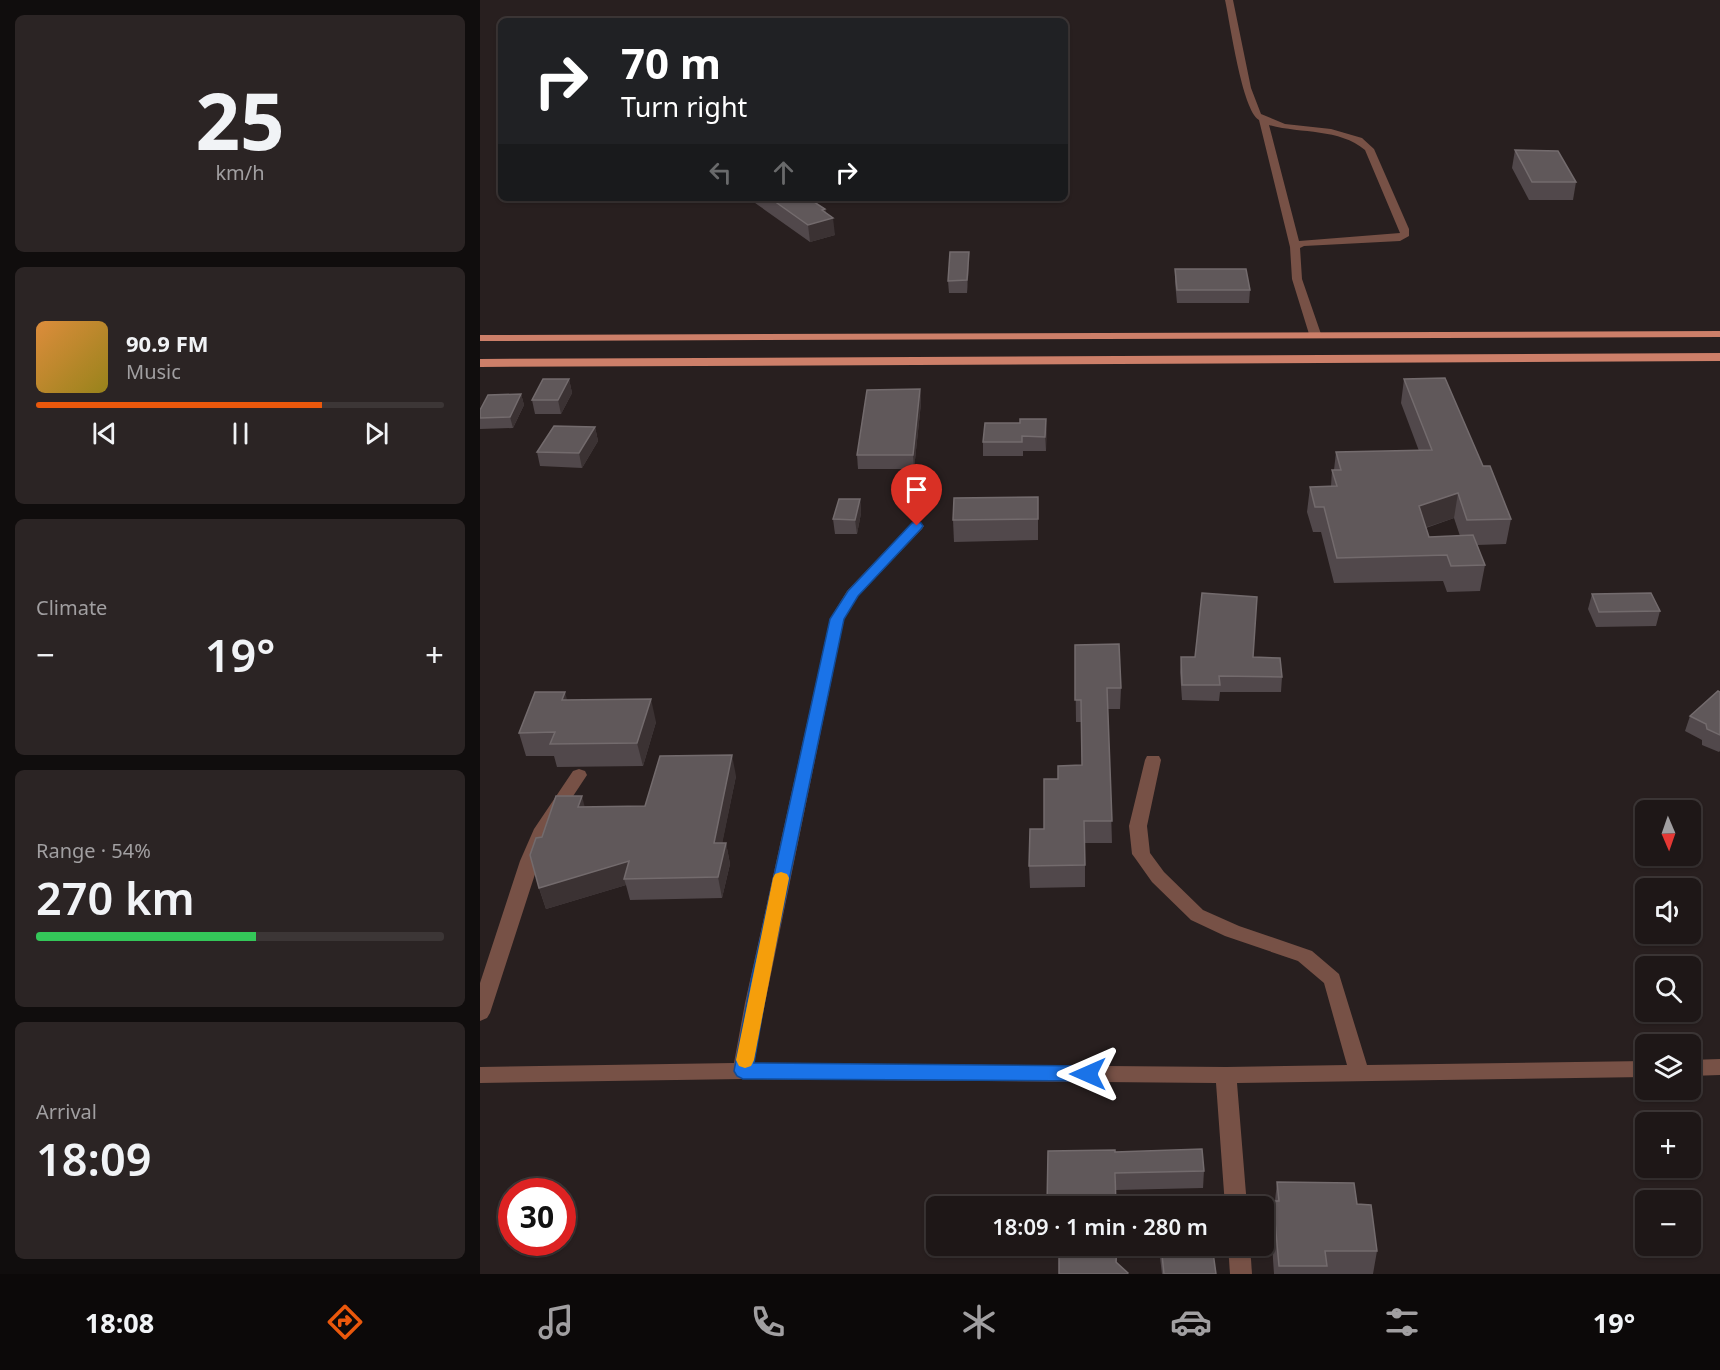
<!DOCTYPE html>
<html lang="en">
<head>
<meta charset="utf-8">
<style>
	body { margin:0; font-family:"Noto Sans",sans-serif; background:#2b2424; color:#f1f3f6; height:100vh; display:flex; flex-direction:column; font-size:22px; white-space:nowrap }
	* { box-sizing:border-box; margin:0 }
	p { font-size:20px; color:#a19fa1 }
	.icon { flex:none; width:33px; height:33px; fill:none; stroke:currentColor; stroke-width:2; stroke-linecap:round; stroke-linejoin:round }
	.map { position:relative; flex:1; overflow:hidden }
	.side { display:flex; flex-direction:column; gap:15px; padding:15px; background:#100d0d; width:480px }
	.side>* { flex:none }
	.top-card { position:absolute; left:18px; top:18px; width:570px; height:183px; border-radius:9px; box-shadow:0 2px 4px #0004,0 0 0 2px #3c3636; background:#202124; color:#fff; overflow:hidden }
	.needle { width:39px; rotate:178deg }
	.buttons { position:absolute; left:1155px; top:800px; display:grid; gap:12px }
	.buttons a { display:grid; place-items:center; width:66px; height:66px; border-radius:9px; background:#1e1717; box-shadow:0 2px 4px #0004,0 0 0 2px #3c3636; font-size:30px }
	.speed { position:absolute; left:18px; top:1178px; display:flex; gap:12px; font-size:30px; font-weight:700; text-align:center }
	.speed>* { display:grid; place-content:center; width:78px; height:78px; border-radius:50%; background:#1e1717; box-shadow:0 2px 4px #0004,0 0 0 2px #3c3636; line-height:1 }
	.speed .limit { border:9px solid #d22; background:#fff; color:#111 }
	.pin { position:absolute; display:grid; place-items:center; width:51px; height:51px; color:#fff; margin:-62px -26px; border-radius:50% 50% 50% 0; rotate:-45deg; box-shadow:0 0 6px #0007 }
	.pin .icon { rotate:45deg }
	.me { position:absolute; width:66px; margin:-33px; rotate:270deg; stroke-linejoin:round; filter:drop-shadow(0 0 4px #0008) }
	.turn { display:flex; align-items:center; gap:21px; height:126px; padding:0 24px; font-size:27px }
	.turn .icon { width:78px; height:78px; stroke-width:2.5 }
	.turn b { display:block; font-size:42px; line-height:51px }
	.lanes { display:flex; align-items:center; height:57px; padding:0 24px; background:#0003; justify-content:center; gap:30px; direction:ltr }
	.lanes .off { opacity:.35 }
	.big { font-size:45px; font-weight:600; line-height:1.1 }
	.side .card { flex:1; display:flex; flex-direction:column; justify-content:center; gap:9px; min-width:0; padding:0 21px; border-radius:9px; background:#2b2424 }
	.side .dial { align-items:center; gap:0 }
	.dial b { font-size:78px; line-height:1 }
	.song { display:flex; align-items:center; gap:18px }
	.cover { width:72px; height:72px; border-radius:9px; background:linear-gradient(135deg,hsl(30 70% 55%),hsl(50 70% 35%)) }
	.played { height:6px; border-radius:3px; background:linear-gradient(90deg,#ea580c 70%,#3c3636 70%) }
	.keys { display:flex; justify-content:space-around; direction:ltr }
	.heat { display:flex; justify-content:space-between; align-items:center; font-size:33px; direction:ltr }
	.charge { height:9px; border-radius:4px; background:linear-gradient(90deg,#34c759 54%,#3c3636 0) }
	.trip { position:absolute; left:446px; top:1196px; width:348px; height:60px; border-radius:9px; background:#1e1717; box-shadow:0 2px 4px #0004,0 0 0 2px #3c3636; font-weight:600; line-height:60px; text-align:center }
	.tabs { display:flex; height:96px; justify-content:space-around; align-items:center; background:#0c0909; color:#a19fa1 }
	.tabs .icon { width:42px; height:42px }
	.tabs .selected { color:#ea580c }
	.tabs b { font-size:27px; color:#f1f3f6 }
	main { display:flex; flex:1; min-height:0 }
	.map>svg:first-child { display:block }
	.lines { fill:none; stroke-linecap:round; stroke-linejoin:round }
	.minor { fill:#775146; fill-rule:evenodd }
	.major { fill:#cd7f69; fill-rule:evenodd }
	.wall { fill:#51484b; fill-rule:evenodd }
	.shaded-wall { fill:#3b3233 }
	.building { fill:#60585a; stroke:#736b6d; stroke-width:1.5 }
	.route { fill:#1a73e8; stroke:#114b97; stroke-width:1.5 }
	.slow { fill:#f59e0b }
</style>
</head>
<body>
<main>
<section class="side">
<div class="card dial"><b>25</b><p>km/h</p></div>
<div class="card">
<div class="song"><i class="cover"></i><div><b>90.9 FM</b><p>Music</p></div></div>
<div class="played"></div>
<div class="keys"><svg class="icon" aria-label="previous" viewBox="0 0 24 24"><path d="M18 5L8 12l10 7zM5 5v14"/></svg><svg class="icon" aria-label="pause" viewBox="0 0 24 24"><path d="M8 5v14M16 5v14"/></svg><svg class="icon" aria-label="next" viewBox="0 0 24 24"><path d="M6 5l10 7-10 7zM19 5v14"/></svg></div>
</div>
<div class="card"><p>Climate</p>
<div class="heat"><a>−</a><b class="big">19°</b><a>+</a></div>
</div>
<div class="card"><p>Range · 54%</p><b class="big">270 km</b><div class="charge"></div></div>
<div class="card"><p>Arrival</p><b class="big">18:09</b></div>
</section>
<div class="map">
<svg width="1240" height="1274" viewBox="0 0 1240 1274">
	<rect width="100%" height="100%" fill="#281f1f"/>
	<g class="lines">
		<!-- minor -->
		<g class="minor">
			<path d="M745 0H753L771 88 781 114 805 124 851 129 882 138 894 149 929 229V236L920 241 824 246 820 248 822 279 841 334 839 336H831L829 334 812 279 810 247 779 120C762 110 750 22 745 0ZM789 125C821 134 859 128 885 150L920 233 819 241Z"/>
			<polygon points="437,522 444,526 442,529 378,596 364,619 285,1003 274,1063 746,1067 867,1065 844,983 818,961 745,936 711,920 672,882 655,858 652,854 649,826 665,760 667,756 679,756 681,760 667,826 670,853 684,872 723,910 759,926 832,951 859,974 887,1065 1166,1061 1166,1077 757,1083 767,1206 745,1206 736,1083 263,1079 0,1083 0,1067 254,1063 265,1003 350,619 367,591 432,523"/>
			<polygon points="99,769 105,771 107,775 68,834 10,1013 7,1018 0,1021 0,983 40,861 54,829 93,771"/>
			<polygon points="1240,1059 1240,1075 1210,1076 1210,1060"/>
			<polygon points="748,1245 770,1245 772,1274 750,1274"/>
		</g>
		<!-- major -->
		<g class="major">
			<polygon points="1240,331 1240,337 0,341 0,335"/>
			<polygon points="1240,353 1240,361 0,367 0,359"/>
		</g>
	</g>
	<!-- wall -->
	<g class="wall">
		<polygon points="1035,150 1096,182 1093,200 1049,200 1032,168"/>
		<polygon points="268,198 328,198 345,209 346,213 355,235 330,242"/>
		<polygon points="489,252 489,264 487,293 469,293 468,281"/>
		<polygon points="695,269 770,290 769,303 697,303 695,282"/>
		<polygon points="89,379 92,393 81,414 55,414 52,400"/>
		<path d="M924 379 1003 466 1031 519 1026 544 997 545 1005 565 1000 591 967 592 963 581 854 583 841 532H833L827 512 830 487 851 486 852 470H854L856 452 939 451 921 403ZM974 518 980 536 949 537 946 528Z"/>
		<polygon points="440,389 441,403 434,469 378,469 377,455"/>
		<polygon points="41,394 44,405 33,428 0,429 0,410"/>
		<polygon points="566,419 566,451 543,451 543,456 503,456 503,442 540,423"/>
		<polygon points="115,427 118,441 102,468 60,466 57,452"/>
		<polygon points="558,497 558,540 474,542 473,520"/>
		<polygon points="380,499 381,513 377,534 355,534 353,519"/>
		<polygon points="1112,594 1180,611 1176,626 1116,627 1108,609"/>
		<polygon points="595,645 641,688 640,709 628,709 632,843 605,843 605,887 550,888 549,866 564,829 578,779 602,765 601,722 596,722"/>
		<polygon points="701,657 773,657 802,677 801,692 740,692 739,701 702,700 700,672"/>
		<polygon points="1240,692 1240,751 1239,752 1222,745 1222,740 1205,731 1210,716"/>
		<polygon points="87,700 176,722 163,766 77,767 74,756 46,756 39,733"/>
		<polygon points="256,776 242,843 246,843 250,864 242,898 150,900 146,885 66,909 59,888 62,837 165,806"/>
		<polygon points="635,1152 724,1171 723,1188 636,1190"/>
		<polygon points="797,1182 877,1204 897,1251 893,1274 794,1274 792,1244 788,1244 786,1225 789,1201 795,1201"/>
		<polygon points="567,1245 732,1245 736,1274 682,1274 679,1249 637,1251 637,1263 648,1273 648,1274 579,1274 579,1254 567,1254"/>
	</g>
	<!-- shaded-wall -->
	<g class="shaded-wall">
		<polygon points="345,209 346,220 353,218 355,235 330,242 328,225 342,210"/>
		<polygon points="489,252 489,264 487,293 487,280"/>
		<polygon points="89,379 92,393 81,414 78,400"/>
		<polygon points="440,389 441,403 434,469 433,455"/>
		<polygon points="41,394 44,405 33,428 30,417"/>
		<polygon points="566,419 567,433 566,451 565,437"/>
		<polygon points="115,427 118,441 102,468 99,453"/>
		<polygon points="978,493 974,518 935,531 939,506"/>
		<polygon points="380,499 381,513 377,534 375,520"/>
		<polygon points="85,692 91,715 82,700"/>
		<polygon points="171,699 176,722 163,766 157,743"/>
		<polygon points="252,755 256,776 238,864 234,843"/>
		<polygon points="102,796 107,816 98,807"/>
		<polygon points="246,843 250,864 242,898 238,877"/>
		<polygon points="149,861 144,879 146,885 66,909 59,888"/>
	</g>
	<!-- building -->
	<g class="building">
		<polygon points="1035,150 1078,151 1096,182 1052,182"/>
		<polygon points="290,198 328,198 345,209 342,210 353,218 328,225"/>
		<polygon points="470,252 489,252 487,280 468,281"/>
		<polygon points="695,269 766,269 770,290 697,290"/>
		<polygon points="965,378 1003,466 1010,466 1031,519 987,520 978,493 939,506 949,537 993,535 1005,565 971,566 967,555 857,558 844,507 835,507 830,487 857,486 852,470 861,470 856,452 952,450 924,379"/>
		<polygon points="63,379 89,379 78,400 52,400"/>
		<polygon points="440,389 433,455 377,455 387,390"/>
		<polygon points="41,394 30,417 0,418 0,410 8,395"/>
		<polygon points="540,419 566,419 565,437 542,436 542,442 503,442 505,423 540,423"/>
		<polygon points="74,426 115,427 99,453 57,452"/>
		<polygon points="558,497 558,519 473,520 474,498"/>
		<polygon points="359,499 380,499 375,520 353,519"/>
		<polygon points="722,593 777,597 773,657 800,658 802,677 739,676 740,685 702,685 701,657 715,657"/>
		<polygon points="1171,593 1180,611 1119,612 1112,594"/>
		<polygon points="639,644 641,688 627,688 632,821 604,821 605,865 549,866 550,829 564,829 564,779 578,779 578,766 602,765 601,700 595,700 595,645"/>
		<polygon points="1238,691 1240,692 1240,735 1227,729 1226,724 1210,716"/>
		<polygon points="55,692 85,692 82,700 171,699 157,743 70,744 75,732 39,733"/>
		<polygon points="252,755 234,843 246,843 238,877 144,879 149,861 59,888 50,855 56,838 62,837 76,796 102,796 98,807 165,806 180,756"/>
		<polygon points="722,1149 724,1171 635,1173 636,1206 567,1206 568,1151 635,1150 635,1152"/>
		<polygon points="797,1182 874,1183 877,1204 891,1205 897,1251 845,1251 847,1266 799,1266 795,1221 791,1220 789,1201 799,1201"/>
		<polygon points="579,1245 637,1245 636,1262 648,1273 647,1274 579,1274"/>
		<polygon points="681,1245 732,1245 736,1274 684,1274"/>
	</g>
	<!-- route -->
	<polygon class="route" points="437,522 441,523 443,526 441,529 378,596 364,619 288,981 274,1063 608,1066 615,1068 617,1074 615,1079 608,1081 263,1079 257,1076 254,1071 271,981 350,619 368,591 432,523"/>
	<!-- slow -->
	<polygon class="slow" points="301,872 307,874 309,878 274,1060 271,1066 265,1068 259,1066 256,1060 293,878 295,874"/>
</svg>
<div class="buttons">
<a><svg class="needle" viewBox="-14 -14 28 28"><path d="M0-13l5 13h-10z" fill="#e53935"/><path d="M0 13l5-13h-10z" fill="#a19fa1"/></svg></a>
<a><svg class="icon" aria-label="sound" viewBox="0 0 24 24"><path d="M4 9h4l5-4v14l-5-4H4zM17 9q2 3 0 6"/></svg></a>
<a><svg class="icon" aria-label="search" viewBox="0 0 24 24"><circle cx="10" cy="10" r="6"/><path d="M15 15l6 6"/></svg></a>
<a><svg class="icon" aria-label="layers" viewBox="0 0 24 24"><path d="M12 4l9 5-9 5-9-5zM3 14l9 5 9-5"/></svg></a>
<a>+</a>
<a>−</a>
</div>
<div class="speed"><div class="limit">30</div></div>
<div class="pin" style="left:437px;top:526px;background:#d93025"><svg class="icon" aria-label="arrive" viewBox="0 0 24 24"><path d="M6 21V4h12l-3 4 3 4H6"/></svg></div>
<svg class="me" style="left:608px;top:1074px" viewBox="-20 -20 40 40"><path d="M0-17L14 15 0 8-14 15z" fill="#1a73e8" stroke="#fff" stroke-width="4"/></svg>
<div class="trip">18:09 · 1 min · 280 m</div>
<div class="top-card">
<div class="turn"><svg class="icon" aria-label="right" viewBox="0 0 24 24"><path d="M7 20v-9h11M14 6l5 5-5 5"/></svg><div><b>70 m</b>Turn right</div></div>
<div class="lanes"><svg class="icon off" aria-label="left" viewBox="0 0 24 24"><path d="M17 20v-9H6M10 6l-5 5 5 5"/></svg><svg class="icon off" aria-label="ahead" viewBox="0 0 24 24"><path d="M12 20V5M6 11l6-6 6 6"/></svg><svg class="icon" aria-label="right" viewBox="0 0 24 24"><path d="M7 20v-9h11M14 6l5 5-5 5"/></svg></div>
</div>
</div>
</main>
<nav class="tabs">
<b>18:08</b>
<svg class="icon selected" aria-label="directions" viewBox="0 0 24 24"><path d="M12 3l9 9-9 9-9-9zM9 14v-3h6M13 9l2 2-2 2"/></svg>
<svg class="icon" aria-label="music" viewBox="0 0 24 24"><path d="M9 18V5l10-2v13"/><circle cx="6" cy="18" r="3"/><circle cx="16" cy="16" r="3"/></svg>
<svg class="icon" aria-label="phone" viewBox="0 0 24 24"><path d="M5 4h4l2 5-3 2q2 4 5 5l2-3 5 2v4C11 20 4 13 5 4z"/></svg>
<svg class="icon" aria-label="climate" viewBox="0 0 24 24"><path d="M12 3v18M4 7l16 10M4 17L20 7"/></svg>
<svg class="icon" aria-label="car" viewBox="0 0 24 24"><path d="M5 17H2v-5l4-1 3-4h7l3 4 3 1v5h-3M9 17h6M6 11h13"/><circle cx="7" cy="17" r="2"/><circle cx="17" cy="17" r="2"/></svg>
<svg class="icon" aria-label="filters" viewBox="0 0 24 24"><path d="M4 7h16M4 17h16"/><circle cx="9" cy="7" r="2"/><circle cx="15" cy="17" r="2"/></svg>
<b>19°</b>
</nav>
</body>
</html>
